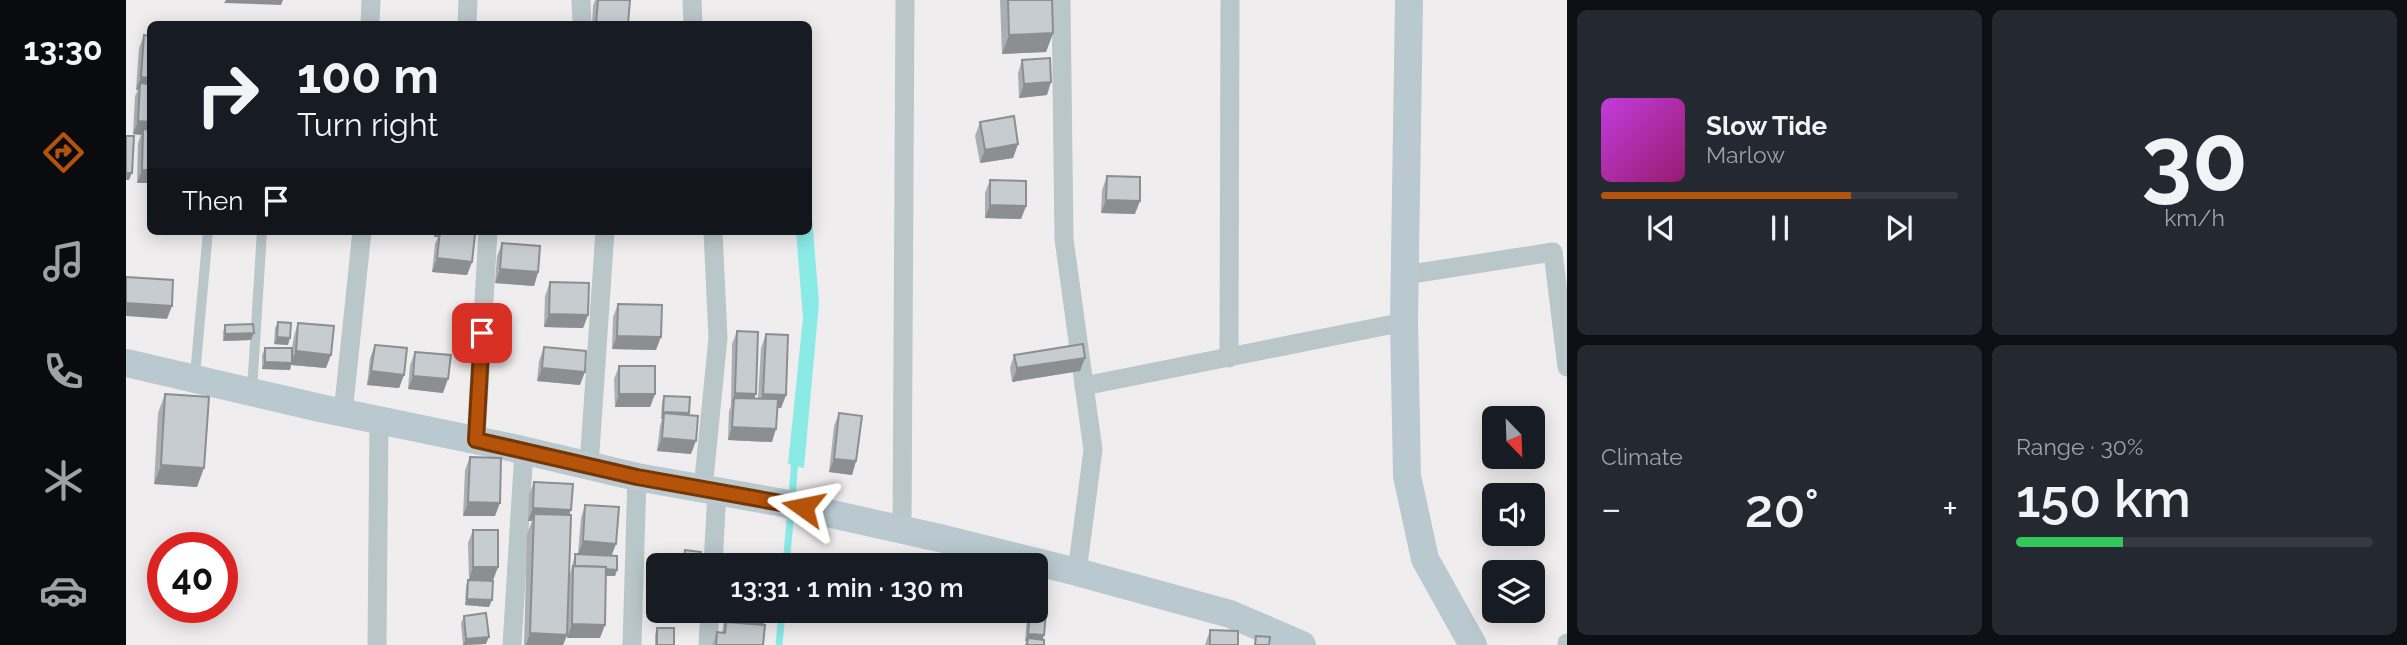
<!DOCTYPE html>
<html lang="en">
<head>
<meta charset="utf-8">
<style>
	body { margin:0; font-family:Raleway,sans-serif; background:#242831; color:#f1f3f6; height:100vh; display:flex; flex-direction:column; font-size:26px; white-space:nowrap }
	* { box-sizing:border-box; margin:0 }
	p { font-size:23px; color:#9ea1a6 }
	.icon { flex:none; width:38px; height:38px; fill:none; stroke:currentColor; stroke-width:2; stroke-linecap:round; stroke-linejoin:round }
	.map { position:relative; flex:1; overflow:hidden }
	.sheet { display:flex; flex-direction:column; gap:10px; padding:10px; background:#0d0f14; width:840px }
	.sheet>* { flex:none }
	.top-card { position:absolute; left:21px; top:21px; width:665px; height:214px; border-radius:10px; box-shadow:0 4px 18px #0003; background:#171b24; color:#f1f3f6; overflow:hidden }
	.needle { width:46px; rotate:157deg }
	.tools { position:absolute; left:1356px; top:406px; display:grid; gap:14px }
	.tools a { display:grid; place-items:center; width:63px; height:63px; border-radius:10px; background:#171b24; box-shadow:0 4px 18px #0003; font-size:35px }
	.speed { position:absolute; left:21px; top:532px; display:flex; gap:14px; font-size:35px; font-weight:700; text-align:center }
	.speed>* { display:grid; place-content:center; width:91px; height:91px; border-radius:50%; background:#171b24; box-shadow:0 4px 18px #0003; line-height:1 }
	.speed .limit { border:10px solid #d22; background:#fff; color:#111 }
	.pin { position:absolute; display:grid; place-items:center; width:60px; height:60px; color:#fff; margin:-30px; border-radius:14px; box-shadow:0 4px 10px #0006 }
	.me { position:absolute; width:77px; margin:-38px; rotate:282deg; stroke-linejoin:round; filter:drop-shadow(0 0 5px #0008) }
	.turn { display:flex; align-items:center; gap:24px; height:147px; padding:0 35px; font-size:32px }
	.turn .icon { width:91px; height:91px; stroke-width:2.5 }
	.turn b { display:block; font-size:49px; line-height:60px }
	.then { display:flex; align-items:center; height:66px; padding:0 35px; background:#0003; gap:14px; font-size:26px }
	.big { font-size:52px; font-weight:600; line-height:1.1 }
	.sheet .widget { flex:1; display:flex; flex-direction:column; justify-content:center; gap:10px; min-width:0; padding:0 24px; border-radius:10px; background:#242831 }
	.sheet .dial { align-items:center; gap:0 }
	.dial b { font-size:91px; line-height:1 }
	.song { display:flex; align-items:center; gap:21px }
	.cover { width:84px; height:84px; border-radius:10px; background:linear-gradient(135deg,hsl(290 70% 55%),hsl(320 70% 35%)) }
	.played { height:7px; border-radius:4px; background:linear-gradient(90deg,#b45309 70%,#363941 70%) }
	.keys { display:flex; justify-content:space-around; direction:ltr }
	.heat { display:flex; justify-content:space-between; align-items:center; font-size:38px; direction:ltr }
	.charge { height:10px; border-radius:5px; background:linear-gradient(90deg,#34c759 30%,#363941 0) }
	.sheet .tiles { flex:1; display:grid; gap:10px; grid-template-columns:repeat(2,1fr) }
	.trip { position:absolute; left:520px; top:553px; width:402px; height:70px; border-radius:10px; background:#171b24; box-shadow:0 4px 18px #0003; font-weight:600; line-height:70px; text-align:center }
	main { display:flex; flex:1; min-height:0 }
	.tab-bar { display:flex; flex-direction:column; width:126px; justify-content:space-around; align-items:center; background:#090b0e; color:#9ea1a6 }
	.tab-bar .icon { width:49px; height:49px }
	.tab-bar .active { color:#b45309 }
	.tab-bar b { font-size:32px; color:#f1f3f6 }
	.map>svg:first-child { display:block }
	.water { fill:#89eae6 }
	.lines { fill:none; stroke-linecap:round; stroke-linejoin:round }
	.stream { stroke:#89eae6; stroke-width:7 }
	.lane { stroke:#b9c6ca; stroke-width:10 }
	.street { stroke:#b9c6ca; stroke-width:19 }
	.secondary { stroke:#b9c9cf; stroke-width:28 }
	.wall { fill:#abafb3 }
	.shaded-wall { fill:#8b8f92 }
	.building { fill:#c7ccd0; stroke:#8b8f92; stroke-width:2 }
	.route-casing { stroke:#753606; stroke-width:18 }
	.route { stroke:#b45309; stroke-width:12 }
</style>
</head>
<body>
<main>
<nav class="tab-bar">
<b>13:30</b>
<svg class="icon active" aria-label="directions" viewBox="0 0 24 24"><path d="M12 3l9 9-9 9-9-9zM9 14v-3h6M13 9l2 2-2 2"/></svg>
<svg class="icon" aria-label="music" viewBox="0 0 24 24"><path d="M9 18V5l10-2v13"/><circle cx="6" cy="18" r="3"/><circle cx="16" cy="16" r="3"/></svg>
<svg class="icon" aria-label="phone" viewBox="0 0 24 24"><path d="M5 4h4l2 5-3 2q2 4 5 5l2-3 5 2v4C11 20 4 13 5 4z"/></svg>
<svg class="icon" aria-label="climate" viewBox="0 0 24 24"><path d="M12 3v18M4 7l16 10M4 17L20 7"/></svg>
<svg class="icon" aria-label="car" viewBox="0 0 24 24"><path d="M5 17H2v-5l4-1 3-4h7l3 4 3 1v5h-3M9 17h6M6 11h13"/><circle cx="7" cy="17" r="2"/><circle cx="17" cy="17" r="2"/></svg>
</nav>
<div class="map">
<svg width="1441" height="645" viewBox="0 0 1441 645">
	<rect width="100%" height="100%" fill="#f0edee"/>
	<!-- water -->
	<polygon class="water" points="683,182 693,303 678,468 662,464 677,318 670,231 682,231"/>
	<g class="lines">
		<!-- stream -->
		<g class="stream">
			<polyline points="666,498 669,458"/>
			<polyline points="660,565 665,510"/>
			<polyline points="653,645 656,611"/>
		</g>
		<!-- lane -->
		<g class="lane">
			<polyline points="69,375 82,231"/>
			<polyline points="126,391 136,231"/>
		</g>
		<!-- street -->
		<g class="street">
			<polyline points="455,0 456,24"/>
			<polyline points="566,0 567,24"/>
			<polyline points="935,0 938,239 967,450 951,572"/>
			<polyline points="244,24 245,0"/>
			<polyline points="341,24 342,0"/>
			<polyline points="1279,275 1427,252 1441,367"/>
			<polyline points="1103,358 1104,0"/>
			<polyline points="958,386 1278,322"/>
			<polyline points="217,413 236,231"/>
			<polyline points="350,440 362,231"/>
			<polyline points="463,466 479,231"/>
			<polyline points="577,489 592,338 587,231"/>
			<polyline points="776,530 779,0"/>
			<polyline points="587,565 591,491"/>
			<polyline points="251,645 253,420"/>
			<polyline points="386,645 398,450"/>
			<polyline points="506,645 511,477"/>
			<polyline points="582,645 584,611"/>
			<polyline points="1441,645 1441,643"/>
		</g>
		<!-- secondary -->
		<g class="secondary">
			<polyline points="1283,0 1278,322 1281,476 1299,559 1347,645"/>
			<polyline points="0,363 194,408 383,447 511,477 652,502 818,539 951,572 1104,614 1176,645"/>
		</g>
	</g>
	<!-- wall -->
	<g class="wall">
		<polygon points="469,0 504,0 502,24 466,24 467,6"/>
		<polygon points="874,0 926,0 927,33 920,52 876,54"/>
		<polygon points="18,35 24,183 11,183 12,143 15,135 7,134 9,96 12,90 10,90 13,48"/>
		<polygon points="896,60 921,95 893,98 892,73"/>
		<polygon points="854,122 892,144 887,158 854,163 849,136"/>
		<polygon points="981,176 1009,214 975,213 976,190"/>
		<polygon points="864,180 900,206 895,219 859,218 859,193"/>
		<polygon points="309,231 346,231 345,234 346,262 341,275 306,272 309,244 312,237 308,237"/>
		<polygon points="376,243 412,272 408,286 369,283 371,256"/>
		<polygon points="424,282 462,315 457,328 418,327 419,296"/>
		<polygon points="492,304 530,350 486,349 487,317"/>
		<polygon points="152,322 162,345 148,344 149,328"/>
		<polygon points="172,323 200,368 165,365 164,370 136,369 136,355 139,348 166,348 168,336"/>
		<polygon points="99,325 125,340 97,341 97,332"/>
		<polygon points="611,331 628,398 632,399 635,348 640,334 660,395 655,408 651,408 646,442 602,440 603,411 605,406 606,344"/>
		<polygon points="249,345 278,375 273,388 241,385 244,358"/>
		<polygon points="418,347 454,385 411,381 413,361"/>
		<polygon points="289,352 317,393 282,389 284,365"/>
		<polygon points="888,355 954,371 886,382 884,368"/>
		<polygon points="493,366 529,394 524,407 489,407 488,379"/>
		<polygon points="39,394 71,487 28,484 32,413"/>
		<polygon points="538,396 563,415 565,454 531,451 534,426 536,419 535,419 536,403"/>
		<polygon points="713,413 730,461 726,475 703,472 708,426"/>
		<polygon points="344,457 369,516 337,516 339,470"/>
		<polygon points="408,482 443,515 443,578 449,554 452,554 455,518 459,505 485,556 491,570 489,576 480,576 474,638 441,638 441,635 437,645 398,645 401,534 406,521 402,521 403,495"/>
		<polygon points="347,530 372,567 367,580 350,580 363,607 339,605 340,586 343,580 342,543"/>
		<polygon points="598,611 640,611 637,625 637,645 586,645 591,632 596,632 597,628"/>
		<polygon points="904,611 917,639 918,645 899,645 900,641 899,641 901,618"/>
		<polygon points="338,616 360,644 337,645 335,623"/>
		<polygon points="531,628 548,645 529,645 529,635"/>
		<polygon points="1084,630 1112,645 1079,645"/>
	</g>
	<!-- shaded-wall -->
	<g class="shaded-wall">
		<polygon points="100,0 157,0 155,5 98,3"/>
		<polygon points="927,33 920,52 876,54 883,35"/>
		<polygon points="15,77 24,78 24,91 14,83 12,90 10,90"/>
		<polygon points="925,82 921,95 893,98 898,84"/>
		<polygon points="12,121 24,122 24,136 17,129 15,135 7,134"/>
		<polygon points="892,144 887,158 854,163 859,150"/>
		<polygon points="16,170 24,170 24,183 11,183"/>
		<polygon points="0,173 6,173 3,180 0,180"/>
		<polygon points="980,200 1014,201 1009,214 975,213"/>
		<polygon points="864,205 900,206 895,219 859,218"/>
		<polygon points="310,231 314,231 312,237 308,237"/>
		<polygon points="314,231 346,231 343,241"/>
		<polygon points="311,258 346,262 341,275 306,272"/>
		<polygon points="374,269 412,272 408,286 369,283"/>
		<polygon points="0,303 46,306 41,319 0,316"/>
		<polygon points="423,314 462,315 457,328 418,327"/>
		<polygon points="128,333 125,340 97,341 99,334"/>
		<polygon points="491,336 535,337 530,350 486,349"/>
		<polygon points="151,337 164,338 162,345 148,344"/>
		<polygon points="170,351 205,355 200,368 165,365 164,370 136,369 139,362 165,363"/>
		<polygon points="959,358 954,371 886,382 891,368"/>
		<polygon points="416,368 459,372 454,385 411,381"/>
		<polygon points="245,371 278,375 273,388 241,385"/>
		<polygon points="287,376 322,379 317,393 282,389"/>
		<polygon points="609,393 630,394 625,407 608,398 604,406"/>
		<polygon points="493,394 529,394 524,407 489,407"/>
		<polygon points="637,394 660,395 655,408 632,407"/>
		<polygon points="537,412 563,413 561,420 538,413 536,419 535,419"/>
		<polygon points="606,427 650,429 646,442 602,440"/>
		<polygon points="536,438 570,441 565,454 531,451"/>
		<polygon points="708,459 730,461 726,475 703,472"/>
		<polygon points="35,465 78,468 71,487 28,484"/>
		<polygon points="342,502 374,503 369,516 337,516"/>
		<polygon points="407,508 445,510 440,523 408,514 406,521 402,521"/>
		<polygon points="457,541 490,544 485,557 452,554"/>
		<polygon points="347,567 372,567 367,580 343,580"/>
		<polygon points="448,568 491,570 489,576 447,575"/>
		<polygon points="341,599 366,600 363,607 339,605"/>
		<polygon points="910,603 917,604 915,611 910,610"/>
		<polygon points="602,619 639,620 634,633 599,626"/>
		<polygon points="446,624 479,625 474,638 441,638"/>
		<polygon points="404,633 441,635 437,645 400,645"/>
		<polygon points="902,634 918,635 916,642 902,638 900,641 899,641"/>
		<polygon points="363,637 360,644 337,645 340,639"/>
	</g>
	<!-- building -->
	<g class="building">
		<polygon points="472,0 504,0 502,24 470,23"/>
		<polygon points="882,0 926,0 927,33 883,35"/>
		<polygon points="18,35 24,36 24,78 15,77"/>
		<polygon points="924,58 925,82 898,84 896,60"/>
		<polygon points="14,83 24,84 24,122 12,121"/>
		<polygon points="888,116 892,144 859,150 854,122"/>
		<polygon points="17,129 24,130 24,170 16,170"/>
		<polygon points="0,136 8,136 6,173 0,173"/>
		<polygon points="981,176 1014,177 1014,201 980,200"/>
		<polygon points="864,180 900,181 900,206 864,205"/>
		<polygon points="314,231 349,234 346,262 311,258"/>
		<polygon points="376,243 414,246 412,272 374,269"/>
		<polygon points="0,277 47,280 46,306 0,303"/>
		<polygon points="424,282 463,283 462,315 423,314"/>
		<polygon points="492,304 536,305 535,337 491,336"/>
		<polygon points="152,322 165,323 164,338 151,337"/>
		<polygon points="172,323 208,326 205,355 170,351"/>
		<polygon points="127,324 128,333 99,334 99,325"/>
		<polygon points="611,331 632,332 630,394 609,393"/>
		<polygon points="640,334 662,335 660,395 637,394"/>
		<polygon points="957,344 959,358 891,368 888,355"/>
		<polygon points="249,345 281,348 278,375 245,371"/>
		<polygon points="418,347 460,351 459,372 416,368"/>
		<polygon points="139,348 166,348 166,363 139,362"/>
		<polygon points="289,352 325,355 322,379 287,376"/>
		<rect x="493" y="366" width="36" height="28"/>
		<polygon points="39,394 83,397 78,468 35,465"/>
		<polygon points="538,396 564,397 563,413 537,412"/>
		<polygon points="608,398 652,399 650,429 606,427"/>
		<polygon points="538,413 572,416 570,441 536,438"/>
		<polygon points="713,413 736,416 730,461 708,459"/>
		<polygon points="344,457 375,458 374,503 342,502"/>
		<polygon points="408,482 447,484 445,510 407,508"/>
		<polygon points="459,505 493,507 490,544 457,541"/>
		<polygon points="408,514 445,515 441,635 404,633"/>
		<rect x="347" y="530" width="25" height="37"/>
		<polygon points="559,550 575,552 573,565 557,565"/>
		<polygon points="449,554 491,556 491,570 480,569 480,567 449,566"/>
		<polygon points="447,566 480,567 479,625 446,624"/>
		<polygon points="910,577 921,579 917,604 910,603"/>
		<polygon points="342,580 367,581 366,600 341,599"/>
		<polygon points="602,611 640,611 639,620 602,619"/>
		<polygon points="904,611 920,612 918,635 902,634"/>
		<polygon points="360,613 363,637 340,639 338,616"/>
		<polygon points="600,622 639,625 637,645 590,645 591,632 599,633"/>
		<rect x="531" y="628" width="17" height="17"/>
		<polygon points="1084,630 1112,631 1112,645 1084,645"/>
		<polygon points="1130,636 1144,637 1143,645 1129,645"/>
		<polygon points="902,638 918,640 918,645 901,645"/>
	</g>
	<g class="lines">
		<defs>
			<polyline id="route" points="356,333 350,440 511,477 677,507"/>
		</defs>
		<!-- route casing -->
		<use href="#route" class="route-casing"/>
		<!-- route -->
		<use href="#route" class="route"/>
	</g>
</svg>
<div class="tools">
<a><svg class="needle" viewBox="-14 -14 28 28"><path d="M0-13l5 13h-10z" fill="#e53935"/><path d="M0 13l5-13h-10z" fill="#9ea1a6"/></svg></a>
<a><svg class="icon" aria-label="sound" viewBox="0 0 24 24"><path d="M4 9h4l5-4v14l-5-4H4zM17 9q2 3 0 6"/></svg></a>
<a><svg class="icon" aria-label="layers" viewBox="0 0 24 24"><path d="M12 4l9 5-9 5-9-5zM3 14l9 5 9-5"/></svg></a>
</div>
<div class="speed"><div class="limit">40</div></div>
<div class="pin" style="left:356px;top:333px;background:#d93025"><svg class="icon" aria-label="arrive" viewBox="0 0 24 24"><path d="M6 21V4h12l-3 4 3 4H6"/></svg></div>
<svg class="me" style="left:677px;top:507px" viewBox="-20 -20 40 40"><path d="M0-17L14 15 0 8-14 15z" fill="#b45309" stroke="#fff" stroke-width="4"/></svg>
<div class="trip">13:31 · 1 min · 130 m</div>
<div class="top-card">
<div class="turn"><svg class="icon" aria-label="right" viewBox="0 0 24 24"><path d="M7 20v-9h11M14 6l5 5-5 5"/></svg><div><b>100 m</b>Turn right</div></div>
<div class="then">Then<svg class="icon" aria-label="arrive" viewBox="0 0 24 24"><path d="M6 21V4h12l-3 4 3 4H6"/></svg></div>
</div>
</div>
<section class="sheet">
<div class="tiles">
<div class="widget">
<div class="song"><i class="cover"></i><div><b>Slow Tide</b><p>Marlow</p></div></div>
<div class="played"></div>
<div class="keys"><svg class="icon" aria-label="previous" viewBox="0 0 24 24"><path d="M18 5L8 12l10 7zM5 5v14"/></svg><svg class="icon" aria-label="pause" viewBox="0 0 24 24"><path d="M8 5v14M16 5v14"/></svg><svg class="icon" aria-label="next" viewBox="0 0 24 24"><path d="M6 5l10 7-10 7zM19 5v14"/></svg></div>
</div>
<div class="widget dial"><b>30</b><p>km/h</p></div>
<div class="widget"><p>Climate</p>
<div class="heat"><a>−</a><b class="big">20°</b><a>+</a></div>
</div>
<div class="widget"><p>Range · 30%</p><b class="big">150 km</b><div class="charge"></div></div>
</div>
</section>
</main>
</body>
</html>
